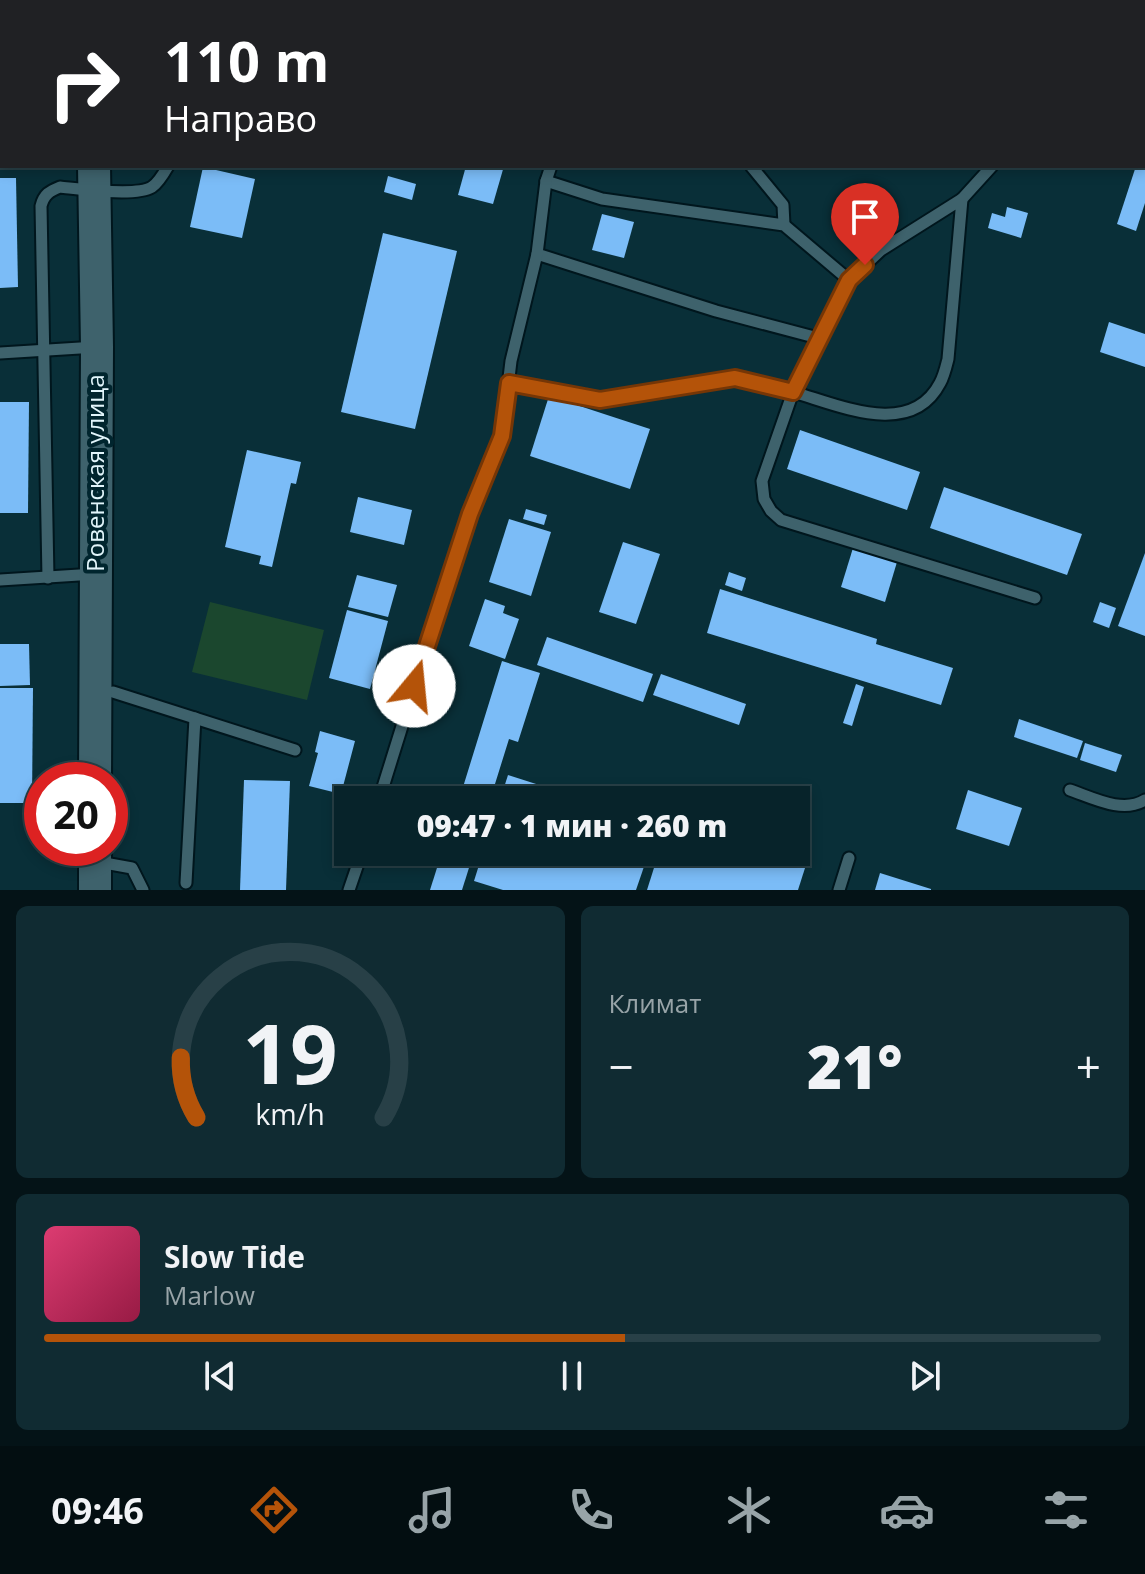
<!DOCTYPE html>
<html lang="ru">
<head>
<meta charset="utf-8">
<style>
	body { margin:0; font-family:"Open Sans",sans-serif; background:#102b32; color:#f1f3f6; height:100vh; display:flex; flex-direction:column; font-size:30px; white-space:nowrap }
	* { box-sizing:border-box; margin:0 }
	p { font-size:26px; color:#98a4a8 }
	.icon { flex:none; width:44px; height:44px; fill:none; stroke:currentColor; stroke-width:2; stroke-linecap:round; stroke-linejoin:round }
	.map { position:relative; height:890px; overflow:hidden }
	.drawer { display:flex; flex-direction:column; gap:16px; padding:16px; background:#041317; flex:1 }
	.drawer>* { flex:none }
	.guide { position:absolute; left:0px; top:0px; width:1146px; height:168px; box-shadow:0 4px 12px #0003,0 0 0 2px #284047; background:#202124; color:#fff; overflow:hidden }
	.speed { position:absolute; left:24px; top:762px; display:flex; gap:16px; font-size:40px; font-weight:700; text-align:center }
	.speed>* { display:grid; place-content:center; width:104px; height:104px; border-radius:50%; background:#07232a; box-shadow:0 4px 12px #0003,0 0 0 2px #284047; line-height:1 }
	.speed .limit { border:12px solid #d22; background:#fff; color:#111 }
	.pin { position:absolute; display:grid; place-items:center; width:68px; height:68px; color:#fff; margin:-82px -34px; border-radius:50% 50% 50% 0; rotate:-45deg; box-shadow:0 0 8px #0007 }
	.pin .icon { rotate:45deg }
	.me { position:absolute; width:88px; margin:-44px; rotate:17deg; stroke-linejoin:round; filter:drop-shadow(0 0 6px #0008) }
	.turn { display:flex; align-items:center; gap:28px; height:168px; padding:0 32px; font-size:36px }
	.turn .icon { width:104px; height:104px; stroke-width:2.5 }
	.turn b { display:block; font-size:56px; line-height:68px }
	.big { font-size:60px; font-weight:800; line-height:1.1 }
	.drawer .card { flex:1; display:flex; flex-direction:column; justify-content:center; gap:12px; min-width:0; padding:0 28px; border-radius:12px; background:#102b32 }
	.drawer .dial { align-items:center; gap:0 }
	.dial svg { height:208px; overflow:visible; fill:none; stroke:#284047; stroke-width:7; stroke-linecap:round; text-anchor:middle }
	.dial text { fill:#f1f3f6; stroke:none }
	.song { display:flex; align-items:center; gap:24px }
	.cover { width:96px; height:96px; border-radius:12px; background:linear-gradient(135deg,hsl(340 70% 55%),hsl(340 70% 35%)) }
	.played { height:8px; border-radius:4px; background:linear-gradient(90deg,#b45309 55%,#284047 55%) }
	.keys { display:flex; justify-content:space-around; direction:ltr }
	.heat { display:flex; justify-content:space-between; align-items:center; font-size:44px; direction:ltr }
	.drawer .tiles { flex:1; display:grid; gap:16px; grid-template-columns:1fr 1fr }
	.card:last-child { grid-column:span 2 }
	.trip { position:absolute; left:334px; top:786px; width:476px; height:80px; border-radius:0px; background:#07232a; box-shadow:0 4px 12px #0003,0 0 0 2px #284047; font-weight:800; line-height:80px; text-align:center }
	.menu { display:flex; height:128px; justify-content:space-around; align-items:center; background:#030e11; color:#98a4a8 }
	.menu .icon { width:56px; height:56px }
	.menu .on { color:#b45309 }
	.menu b { font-size:36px; color:#f1f3f6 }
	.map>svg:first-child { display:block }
	.green { fill:#1b472e }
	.building { fill:#7bbcf7 }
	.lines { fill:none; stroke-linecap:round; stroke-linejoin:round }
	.lane-casing { stroke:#00161d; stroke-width:15 }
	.secondary-casing { stroke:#00161d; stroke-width:36 }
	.lane { stroke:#3e626c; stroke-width:11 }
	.secondary { stroke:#3e626c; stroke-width:32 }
	.route-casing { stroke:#753606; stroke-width:20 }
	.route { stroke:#b45309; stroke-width:14 }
	.labels { text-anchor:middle; stroke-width:8; stroke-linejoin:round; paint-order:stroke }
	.street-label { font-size:24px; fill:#e1f5fb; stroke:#00252e }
</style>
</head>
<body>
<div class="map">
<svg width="1145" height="890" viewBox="0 0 1145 890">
	<rect width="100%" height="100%" fill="#092f38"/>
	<!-- green -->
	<polygon class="green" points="210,602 324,630 307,700 192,672"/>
	<!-- building -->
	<g class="building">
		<polygon points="466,166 504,166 493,204 458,195"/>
		<polygon points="1136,166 1145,167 1145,203 1136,231 1117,224"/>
		<polygon points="203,167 255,179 242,238 190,227"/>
		<polygon points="388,176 416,184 412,200 384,192"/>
		<polygon points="0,178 16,178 18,287 0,288"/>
		<polygon points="1007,207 1028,213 1021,238 988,228 992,213 1005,217"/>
		<polygon points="602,214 634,222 624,258 592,250"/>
		<polygon points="383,233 457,251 415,429 341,412"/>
		<polygon points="1109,322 1145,334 1145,367 1100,352"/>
		<polygon points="549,396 650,429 630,489 530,456"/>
		<polygon points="0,402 29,402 28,513 0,513"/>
		<polygon points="800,430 920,472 907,510 787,469"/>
		<polygon points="247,450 301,462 296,484 291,483 272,567 259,564 261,556 225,547"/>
		<polygon points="944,487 1082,534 1067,575 930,528"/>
		<polygon points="358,497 412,510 404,545 350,532"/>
		<polygon points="526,509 547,515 544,525 523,519"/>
		<polygon points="509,519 551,532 531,596 489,582"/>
		<polygon points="623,542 660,554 636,624 599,612"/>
		<polygon points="853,548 897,562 885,602 841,587"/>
		<polygon points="1145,553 1145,636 1118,626"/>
		<polygon points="729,572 746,578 742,591 725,585"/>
		<polygon points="357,575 397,585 388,617 348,607"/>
		<polygon points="720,589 877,639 876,644 953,668 941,705 707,633"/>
		<polygon points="485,599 505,606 503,613 519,619 505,659 469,646"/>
		<polygon points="1100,602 1116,608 1109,628 1093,622"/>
		<polygon points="347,610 388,621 370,689 329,678"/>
		<polygon points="547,637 653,674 643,702 537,665"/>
		<polygon points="0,644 29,644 30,685 0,686"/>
		<polygon points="502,661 540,673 518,742 509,739 490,800 459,800"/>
		<polygon points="661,674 746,704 739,725 653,695"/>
		<polygon points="856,684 864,687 852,726 843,723"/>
		<polygon points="0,688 33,688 32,803 0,803"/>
		<polygon points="1019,719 1083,741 1077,758 1014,737"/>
		<polygon points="320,731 355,741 341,794 309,786 318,753 315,752"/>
		<polygon points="1085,743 1122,755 1116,772 1080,760"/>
		<polygon points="508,775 583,799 583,800 500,800"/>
		<polygon points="244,780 290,781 286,890 240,890"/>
		<polygon points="968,790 1022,808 1009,846 956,829"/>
		<polygon points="442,852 474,852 462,890 430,890"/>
		<polygon points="483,852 649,852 636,890 503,890 474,881"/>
		<polygon points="659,852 755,852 805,868 798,890 647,890"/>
		<polygon points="880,873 931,889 931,890 875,890"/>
	</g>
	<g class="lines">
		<defs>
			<g id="lane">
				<polyline points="743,0 752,2"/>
				<polyline points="597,2 598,0"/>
				<polyline points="663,2 663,0"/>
				<polyline points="1064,2 1064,0"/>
				<polyline points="751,166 783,205 784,225"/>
				<polyline points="962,199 992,166"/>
				<path d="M537 254 716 311 818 338 793 392C839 405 911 439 940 383 944 376 946 367 948 359L962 199 881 250 849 280 784 225 602 199 546 181"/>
				<polyline points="818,338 849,280"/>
				<polyline points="0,353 96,347"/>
				<polyline points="509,383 600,400 735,378 793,392 762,481 764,499 771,511 781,520 1035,598"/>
				<path d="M48 578 41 206C44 194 50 191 60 187 80 189 136 197 152 187 159 182 164 173 168 166"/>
				<polyline points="0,580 95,574"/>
				<polyline points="113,692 295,750"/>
				<path d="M1070 790C1093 798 1123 814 1145 800"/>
				<polyline points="379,800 441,601 470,514 502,436 511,361 537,254 546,181 551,166"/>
				<polyline points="99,862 132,868 143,890"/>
				<polyline points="186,883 195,718"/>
				<polyline points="349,890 362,852"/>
				<polyline points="839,890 849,858"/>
			</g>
			<g id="secondary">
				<polyline points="88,0 88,2"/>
				<polyline points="94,166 97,347 95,780"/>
				<polyline points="95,848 95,890"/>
			</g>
		</defs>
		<!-- lane casing -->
		<use href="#lane" class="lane-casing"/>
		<!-- secondary casing -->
		<use href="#secondary" class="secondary-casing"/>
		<!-- lane -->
		<use href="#lane" class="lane"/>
		<!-- secondary -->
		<use href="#secondary" class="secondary"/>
	</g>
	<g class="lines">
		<defs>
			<polyline id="route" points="414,686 470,514 502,436 509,383 600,400 735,378 793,392 849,280 865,265"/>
		</defs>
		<!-- route casing -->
		<use href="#route" class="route-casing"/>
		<!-- route -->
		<use href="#route" class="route"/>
	</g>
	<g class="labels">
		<!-- street labels -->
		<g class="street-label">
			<text transform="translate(96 473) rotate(-90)" y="8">Ровенская улица</text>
		</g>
	</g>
</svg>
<div class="speed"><div class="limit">20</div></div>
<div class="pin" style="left:865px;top:265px;background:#d93025"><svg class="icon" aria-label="arrive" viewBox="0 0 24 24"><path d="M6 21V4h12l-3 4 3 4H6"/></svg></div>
<svg class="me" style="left:414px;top:686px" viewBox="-20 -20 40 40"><circle r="19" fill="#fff"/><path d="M0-13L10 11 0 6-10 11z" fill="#b45309"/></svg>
<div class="trip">09:47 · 1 мин · 260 m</div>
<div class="guide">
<div class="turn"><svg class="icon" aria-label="right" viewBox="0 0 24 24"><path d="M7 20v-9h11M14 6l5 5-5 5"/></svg><div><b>110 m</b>Направо</div></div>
</div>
</div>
<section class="drawer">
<div class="tiles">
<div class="card dial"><svg viewBox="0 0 100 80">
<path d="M14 69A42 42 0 1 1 86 69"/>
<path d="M14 69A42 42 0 0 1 8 46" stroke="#b45309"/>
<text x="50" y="56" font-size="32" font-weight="700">19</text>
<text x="50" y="72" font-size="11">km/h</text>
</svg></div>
<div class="card"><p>Климат</p>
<div class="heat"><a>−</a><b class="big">21°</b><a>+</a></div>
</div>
<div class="card">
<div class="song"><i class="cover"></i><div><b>Slow Tide</b><p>Marlow</p></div></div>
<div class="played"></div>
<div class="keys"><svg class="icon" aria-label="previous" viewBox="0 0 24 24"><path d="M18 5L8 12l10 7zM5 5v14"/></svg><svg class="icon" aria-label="pause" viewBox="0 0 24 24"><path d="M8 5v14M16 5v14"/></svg><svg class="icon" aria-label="next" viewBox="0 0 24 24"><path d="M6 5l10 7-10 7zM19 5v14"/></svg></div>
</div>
</div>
</section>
<nav class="menu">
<b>09:46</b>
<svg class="icon on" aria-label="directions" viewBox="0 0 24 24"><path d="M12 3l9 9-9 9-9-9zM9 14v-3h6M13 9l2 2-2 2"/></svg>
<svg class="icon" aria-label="music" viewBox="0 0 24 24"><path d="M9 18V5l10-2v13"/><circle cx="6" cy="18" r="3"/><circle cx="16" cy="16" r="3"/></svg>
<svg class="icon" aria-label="phone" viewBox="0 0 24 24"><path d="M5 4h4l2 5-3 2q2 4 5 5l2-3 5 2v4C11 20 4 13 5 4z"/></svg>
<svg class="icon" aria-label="climate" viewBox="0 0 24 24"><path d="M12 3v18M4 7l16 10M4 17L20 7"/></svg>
<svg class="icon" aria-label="car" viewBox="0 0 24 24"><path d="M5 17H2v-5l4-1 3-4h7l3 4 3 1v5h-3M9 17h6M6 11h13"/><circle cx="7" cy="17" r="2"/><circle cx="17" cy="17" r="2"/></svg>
<svg class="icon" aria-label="filters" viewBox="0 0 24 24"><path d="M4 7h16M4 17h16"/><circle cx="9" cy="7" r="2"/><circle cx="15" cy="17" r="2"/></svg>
</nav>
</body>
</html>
